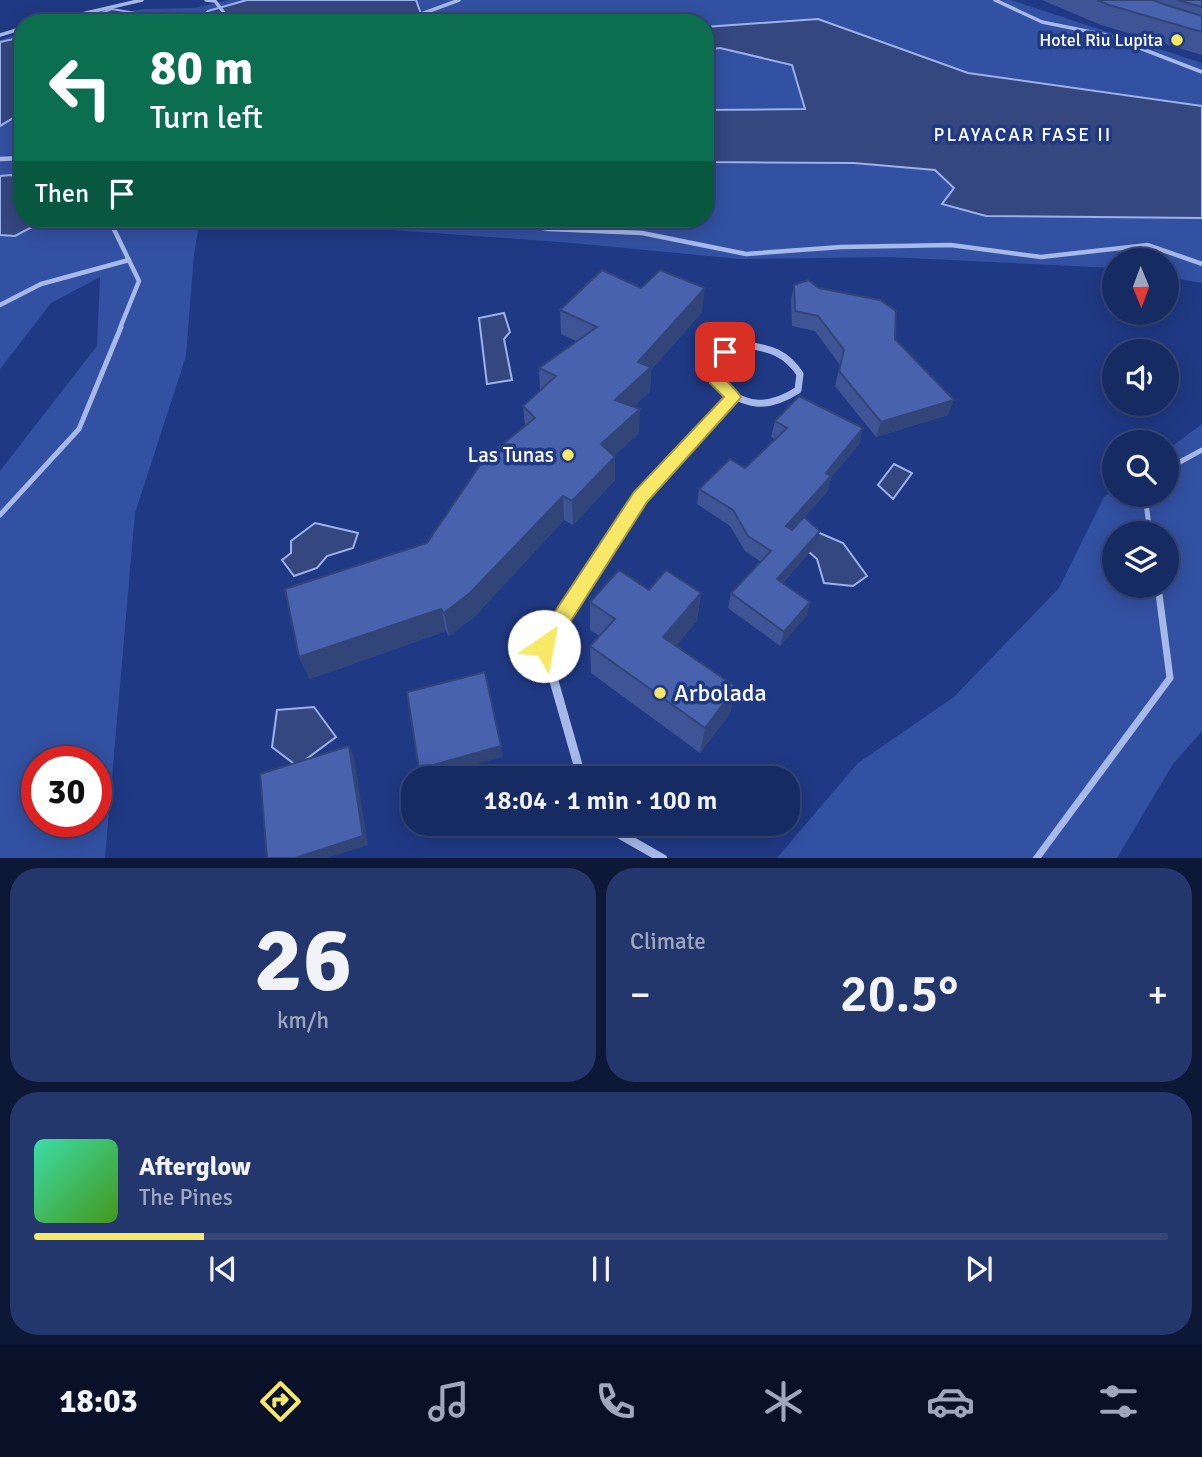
<!DOCTYPE html>
<html lang="en">
<head>
<meta charset="utf-8">
<style>
	body { margin:0; font-family:Signika,sans-serif; background:#24376c; color:#f1f3f6; height:100vh; display:flex; flex-direction:column; font-size:26px; white-space:nowrap }
	* { box-sizing:border-box; margin:0 }
	p { font-size:23px; color:#9ea7be }
	.icon { flex:none; width:38px; height:38px; fill:none; stroke:currentColor; stroke-width:2; stroke-linecap:round; stroke-linejoin:round }
	.map { position:relative; height:858px; overflow:hidden }
	.details { display:flex; flex-direction:column; gap:10px; padding:10px; background:#0d1836; flex:1 }
	.details>* { flex:none }
	.banner { position:absolute; left:14px; top:14px; width:700px; height:214px; border-radius:28px; box-shadow:0 4px 18px #0003,0 0 0 2px #364778; background:#0b6e4f; color:#fff; overflow:hidden }
	.needle { width:46px; rotate:179deg }
	.tools { position:absolute; left:1102px; top:248px; display:grid; gap:14px }
	.tools a { display:grid; place-items:center; width:77px; height:77px; border-radius:50%; background:#172b63; box-shadow:0 4px 18px #0003,0 0 0 2px #364778; font-size:35px }
	.speed { position:absolute; left:21px; top:746px; display:flex; gap:14px; font-size:35px; font-weight:700; text-align:center }
	.speed>* { display:grid; place-content:center; width:91px; height:91px; border-radius:50%; background:#172b63; box-shadow:0 4px 18px #0003,0 0 0 2px #364778; line-height:1 }
	.speed .limit { border:10px solid #d22; background:#fff; color:#111 }
	.pin { position:absolute; display:grid; place-items:center; width:60px; height:60px; color:#fff; margin:-30px; border-radius:14px; box-shadow:0 4px 10px #0006 }
	.me { position:absolute; width:77px; margin:-38px; rotate:33deg; stroke-linejoin:round; filter:drop-shadow(0 0 5px #0008) }
	.turn { display:flex; align-items:center; gap:24px; height:147px; padding:0 21px; font-size:32px }
	.turn .icon { width:91px; height:91px; stroke-width:2.5 }
	.turn b { display:block; font-size:49px; line-height:60px }
	.then { display:flex; align-items:center; height:66px; padding:0 21px; background:#0003; gap:14px; font-size:26px }
	.big { font-size:52px; font-weight:600; line-height:1.1 }
	.details .widget { flex:1; display:flex; flex-direction:column; justify-content:center; gap:10px; min-width:0; padding:0 24px; border-radius:28px; background:#24376c }
	.details .dial { align-items:center; gap:0 }
	.dial b { font-size:91px; line-height:1 }
	.song { display:flex; align-items:center; gap:21px }
	.cover { width:84px; height:84px; border-radius:10px; background:linear-gradient(135deg,hsl(160 70% 55%),hsl(100 70% 35%)) }
	.played { height:7px; border-radius:4px; background:linear-gradient(90deg,#f7e867 15%,#364778 15%) }
	.keys { display:flex; justify-content:space-around; direction:ltr }
	.heat { display:flex; justify-content:space-between; align-items:center; font-size:38px; direction:ltr }
	.details .tiles { flex:1; display:grid; gap:10px; grid-template-columns:1fr 1fr }
	.widget:last-child { grid-column:span 2 }
	.trip { position:absolute; left:401px; top:766px; width:399px; height:70px; border-radius:28px; background:#172b63; box-shadow:0 4px 18px #0003,0 0 0 2px #364778; font-weight:600; line-height:70px; text-align:center }
	.menu { display:flex; height:112px; justify-content:space-around; align-items:center; background:#091128; color:#9ea7be }
	.menu .icon { width:49px; height:49px }
	.menu .current { color:#f7e867 }
	.menu b { font-size:32px; color:#f1f3f6 }
	.map>svg:first-child { display:block }
	.green { fill:#3351a2; fill-rule:evenodd }
	.water { fill:#35477f; stroke:#9bb1eb; stroke-width:2 }
	.lines { fill:none; stroke-linecap:round; stroke-linejoin:round }
	.lane-far3 { stroke:#a7b9e9; stroke-width:3.5 }
	.lane-far2 { stroke:#a7b9e9; stroke-width:4.5 }
	.lane-far1 { stroke:#a7b9e9; stroke-width:5 }
	.lane { stroke:#a7b9e9; stroke-width:7 }
	.street-far1 { stroke:#a7b9e9; stroke-width:7 }
	.street { stroke:#a7b9e9; stroke-width:9 }
	.wall { fill:#3e5495 }
	.shaded-wall { fill:#324579 }
	.building { fill:#4862ad; stroke:#324579; stroke-width:2 }
	.route { fill:#f7e867; stroke:#a19743; stroke-width:2 }
	.poi-dot { fill:#f7e867; stroke:#1f3984; stroke-width:2.5 }
	.labels { text-anchor:middle; stroke-width:7; stroke-linejoin:round; paint-order:stroke }
	.far-poi-label { font-size:18px; fill:#fff; stroke:#1f3984; text-anchor:end }
	.far-neighbourhood-label { font-size:19px; letter-spacing:2px; fill:#fff; stroke:#1f3984 }
	.poi-label { font-size:21px; fill:#fff; stroke:#1f3984; text-anchor:end }
	.near-poi-label { font-size:24px; fill:#fff; stroke:#1f3984; text-anchor:start }
</style>
</head>
<body>
<div class="map">
<svg width="1202" height="859" viewBox="0 0 1202 859">
	<rect width="100%" height="100%" fill="#1f3984"/>
	<!-- green -->
	<g class="green">
		<polygon points="229,0 1011,0 1202,63 1202,283 1167,277 1167,261 1115,261 1115,268 887,257 740,259 572,243 351,227 280,219 705,219 705,23 73,23 144,9 194,8"/>
		<path d="M23 32V219H200L194 254 186 356 135 513 105 858H0V471L97 346 100 277 51 303 0 369V40ZM37 761H96V821H37Z"/>
		<path d="M1202 424V731L1173 764 1117 858 776 859 858 763 954 697 1059 588 1104 497 1115 489V495H1167V450ZM1115 534H1167V586H1115Z"/>
	</g>
	<!-- water -->
	<g class="water">
		<polygon points="247,0 416,0 421,14 403,22 197,23 208,11"/>
		<polygon points="112,9 148,15 147,23 74,23"/>
		<polygon points="818,19 968,73 1202,106 1202,218 986,216 942,204 954,188 935,170 854,163 705,162 705,110 805,109 792,65 720,48 705,50 705,27"/>
		<polygon points="23,37 23,112 0,126 0,42"/>
		<polygon points="11,175 23,180 23,219 47,219 15,236 0,235 0,176"/>
		<polygon points="504,313 510,332 504,339 512,380 487,384 479,318"/>
		<polygon points="894,464 912,473 893,499 878,485"/>
		<polygon points="315,523 358,533 353,548 327,556 317,568 294,576 282,560 291,553 291,541"/>
		<polygon points="801,525 843,543 867,576 853,586 824,583 817,559 791,536"/>
		<polygon points="314,707 336,737 297,766 272,747 277,710"/>
	</g>
	<g class="lines">
		<!-- lane-far3 -->
		<g class="lane-far3">
			<polyline points="206,0 215,1 228,18 254,23"/>
			<polyline points="995,0 1042,22 1106,35 1202,72"/>
			<polyline points="43,23 142,0"/>
			<polyline points="397,23 459,0"/>
			<polyline points="0,35 23,28"/>
		</g>
		<!-- lane-far2 -->
		<g class="lane-far2">
			<polyline points="0,159 23,158"/>
			<polyline points="109,219 139,281 120,328"/>
			<polyline points="487,219 549,229 642,233 746,254 841,247 951,245 1041,257 1148,245 1202,264"/>
			<polyline points="0,305 41,284 129,260"/>
		</g>
		<!-- lane-far1 -->
		<g class="lane-far1">
			<polyline points="1167,469 1202,450"/>
			<polyline points="1145,495 1150,534"/>
			<polyline points="0,515 79,429 121,327"/>
		</g>
		<!-- lane -->
		<polyline class="lane" points="1036,859 1170,678 1158,586"/>
		<!-- street-far1 -->
		<g class="street-far1">
			<path d="M746 345C770 348 786 353 800 374L798 390C767 410 744 407 717 383L715 366 725 352Z"/>
			<polyline points="599,562 641,497 733,397"/>
		</g>
		<!-- street -->
		<g class="street">
			<polyline points="582,779 544,646 600,560"/>
			<polyline points="602,824 663,859"/>
		</g>
	</g>
	<!-- wall -->
	<g class="wall">
		<polygon points="1042,0 1202,0 1202,55 1101,25"/>
		<polygon points="794,285 819,288 895,339 948,415 876,437 835,386 840,365 815,331 792,326 791,300"/>
		<polygon points="641,288 702,312 651,370 650,391 633,407 639,433 614,456 615,480 573,525 564,520 475,616 449,636 446,631 310,679 299,657 427,543 525,426 523,406 540,390 539,368 576,341 561,334 560,310"/>
		<polygon points="775,421 863,428 859,444 831,478 827,492 794,528 815,546 783,583 810,602 806,616 780,646 728,608 731,593 761,562 745,551 730,526 697,504 699,489 745,468 775,439 771,437"/>
		<polygon points="649,590 701,593 697,621 675,646 736,687 730,713 700,753 591,673 590,646 599,636 590,630 590,602"/>
	</g>
	<!-- shaded-wall -->
	<g class="shaded-wall">
		<polygon points="705,288 702,312 651,370 650,391 615,424 615,400 638,362"/>
		<polygon points="954,400 948,415 876,437 881,422"/>
		<polygon points="640,409 639,433 601,468 601,444"/>
		<polygon points="863,428 859,444 831,478 827,492 782,541 786,526 826,473"/>
		<polygon points="615,457 615,480 573,525 572,501"/>
		<polygon points="563,496 564,520 475,616 449,636 444,613"/>
		<polygon points="820,531 815,546 774,593 777,579"/>
		<polygon points="701,593 697,621 660,665 663,637"/>
		<polygon points="810,602 806,616 780,646 784,632"/>
		<polygon points="441,609 446,631 310,679 299,657"/>
		<polygon points="736,687 730,713 700,753 705,728"/>
		<polygon points="349,746 354,757 368,845 327,858 295,858"/>
		<polygon points="501,746 503,757 423,779 419,769"/>
	</g>
	<!-- building -->
	<g class="building">
		<polygon points="1097,0 1153,0 1166,5 1202,16 1202,32 1109,5"/>
		<polygon points="1178,0 1202,0 1202,7"/>
		<polygon points="602,270 641,288 660,270 705,288 638,362 651,367 615,400 640,409 601,444 615,457 572,501 563,496 470,593 444,613 441,609 299,657 285,589 427,543 484,459 535,418 523,406 556,376 539,368 597,327 560,310"/>
		<polygon points="808,280 819,288 880,300 896,311 895,339 954,400 881,422 839,371 844,350 818,316 795,311 794,285"/>
		<polygon points="799,396 863,428 826,473 831,476 786,526 792,530 804,517 820,531 777,579 810,602 784,632 731,593 771,551 748,536 733,510 699,489 730,459 745,468 787,428 775,421"/>
		<polygon points="619,570 649,590 666,570 701,593 663,637 736,687 705,728 590,646 615,619 590,602"/>
		<polygon points="485,672 501,746 419,769 407,692"/>
		<polygon points="349,746 363,836 295,858 267,858 260,774"/>
	</g>
	<!-- route -->
	<path class="route" d="M725 348 733 352 722 367C725 385 732 383 741 397L738 401 647 502 551 652 544 654 537 652 534 646 537 639 634 492 724 397 710 383 707 366 720 349Z"/>
	<!-- markers -->
	<g class="poi-dot">
		<circle cx="1177" cy="40" r="7"/>
		<circle cx="568" cy="455" r="7"/>
		<circle cx="660" cy="693" r="7"/>
	</g>
	<g class="labels">
		<!-- far-poi labels -->
		<g class="far-poi-label">
			<text x="1163" y="46">Hotel Riu Lupita</text>
		</g>
		<!-- far-neighbourhood labels -->
		<g class="far-neighbourhood-label">
			<text x="1023" y="141">PLAYACAR FASE II</text>
		</g>
		<!-- poi labels -->
		<g class="poi-label">
			<text x="554" y="462">Las Tunas</text>
		</g>
		<!-- near-poi labels -->
		<g class="near-poi-label">
			<text x="674" y="701">Arbolada</text>
		</g>
	</g>
</svg>
<div class="tools">
<a><svg class="needle" viewBox="-14 -14 28 28"><path d="M0-13l5 13h-10z" fill="#e53935"/><path d="M0 13l5-13h-10z" fill="#9ea7be"/></svg></a>
<a><svg class="icon" aria-label="sound" viewBox="0 0 24 24"><path d="M4 9h4l5-4v14l-5-4H4zM17 9q2 3 0 6"/></svg></a>
<a><svg class="icon" aria-label="search" viewBox="0 0 24 24"><circle cx="10" cy="10" r="6"/><path d="M15 15l6 6"/></svg></a>
<a><svg class="icon" aria-label="layers" viewBox="0 0 24 24"><path d="M12 4l9 5-9 5-9-5zM3 14l9 5 9-5"/></svg></a>
</div>
<div class="speed"><div class="limit">30</div></div>
<div class="pin" style="left:725px;top:352px;background:#d93025"><svg class="icon" aria-label="arrive" viewBox="0 0 24 24"><path d="M6 21V4h12l-3 4 3 4H6"/></svg></div>
<svg class="me" style="left:544px;top:646px" viewBox="-20 -20 40 40"><circle r="19" fill="#fff"/><path d="M0-13L10 11 0 6-10 11z" fill="#f7e867"/></svg>
<div class="trip">18:04 · 1 min · 100 m</div>
<div class="banner">
<div class="turn"><svg class="icon" aria-label="left" viewBox="0 0 24 24"><path d="M17 20v-9H6M10 6l-5 5 5 5"/></svg><div><b>80 m</b>Turn left</div></div>
<div class="then">Then<svg class="icon" aria-label="arrive" viewBox="0 0 24 24"><path d="M6 21V4h12l-3 4 3 4H6"/></svg></div>
</div>
</div>
<section class="details">
<div class="tiles">
<div class="widget dial"><b>26</b><p>km/h</p></div>
<div class="widget"><p>Climate</p>
<div class="heat"><a>−</a><b class="big">20.5°</b><a>+</a></div>
</div>
<div class="widget">
<div class="song"><i class="cover"></i><div><b>Afterglow</b><p>The Pines</p></div></div>
<div class="played"></div>
<div class="keys"><svg class="icon" aria-label="previous" viewBox="0 0 24 24"><path d="M18 5L8 12l10 7zM5 5v14"/></svg><svg class="icon" aria-label="pause" viewBox="0 0 24 24"><path d="M8 5v14M16 5v14"/></svg><svg class="icon" aria-label="next" viewBox="0 0 24 24"><path d="M6 5l10 7-10 7zM19 5v14"/></svg></div>
</div>
</div>
</section>
<nav class="menu">
<b>18:03</b>
<svg class="icon current" aria-label="directions" viewBox="0 0 24 24"><path d="M12 3l9 9-9 9-9-9zM9 14v-3h6M13 9l2 2-2 2"/></svg>
<svg class="icon" aria-label="music" viewBox="0 0 24 24"><path d="M9 18V5l10-2v13"/><circle cx="6" cy="18" r="3"/><circle cx="16" cy="16" r="3"/></svg>
<svg class="icon" aria-label="phone" viewBox="0 0 24 24"><path d="M5 4h4l2 5-3 2q2 4 5 5l2-3 5 2v4C11 20 4 13 5 4z"/></svg>
<svg class="icon" aria-label="climate" viewBox="0 0 24 24"><path d="M12 3v18M4 7l16 10M4 17L20 7"/></svg>
<svg class="icon" aria-label="car" viewBox="0 0 24 24"><path d="M5 17H2v-5l4-1 3-4h7l3 4 3 1v5h-3M9 17h6M6 11h13"/><circle cx="7" cy="17" r="2"/><circle cx="17" cy="17" r="2"/></svg>
<svg class="icon" aria-label="filters" viewBox="0 0 24 24"><path d="M4 7h16M4 17h16"/><circle cx="9" cy="7" r="2"/><circle cx="15" cy="17" r="2"/></svg>
</nav>
</body>
</html>
